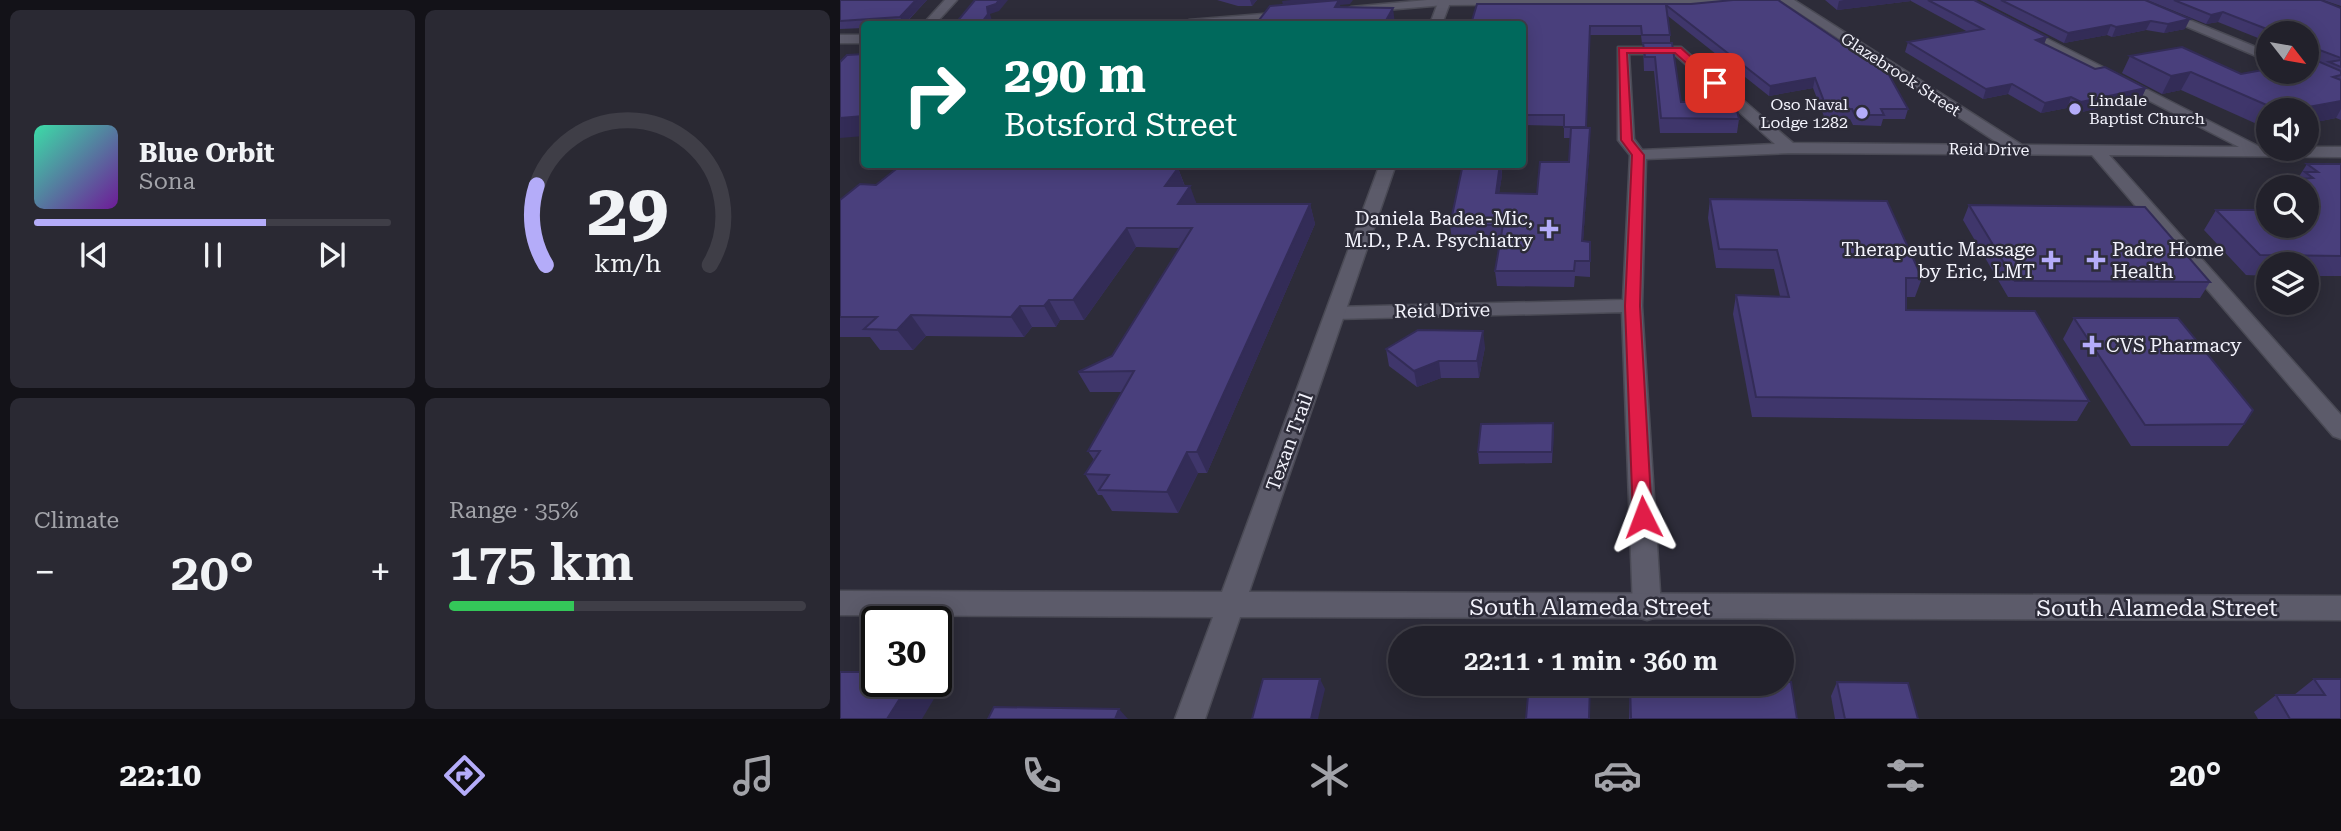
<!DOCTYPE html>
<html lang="en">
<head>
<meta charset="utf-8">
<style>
	body { margin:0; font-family:"Roboto Serif",serif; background:#2a2933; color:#f1f3f6; height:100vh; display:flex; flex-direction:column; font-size:26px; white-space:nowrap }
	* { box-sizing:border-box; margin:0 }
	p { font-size:23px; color:#a2a3a9 }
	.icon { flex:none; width:38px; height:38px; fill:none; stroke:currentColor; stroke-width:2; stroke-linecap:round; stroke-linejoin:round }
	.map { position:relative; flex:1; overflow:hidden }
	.drawer { display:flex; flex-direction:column; gap:10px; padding:10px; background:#131218; width:840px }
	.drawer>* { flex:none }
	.banner { position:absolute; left:21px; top:21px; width:665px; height:147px; border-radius:7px; box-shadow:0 4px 18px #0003,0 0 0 2px #3f3e47; background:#00695c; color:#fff; overflow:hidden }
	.needle { width:46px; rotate:121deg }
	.fabs { position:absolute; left:1416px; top:21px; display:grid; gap:14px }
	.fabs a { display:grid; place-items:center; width:63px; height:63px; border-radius:50%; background:#22212b; box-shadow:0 4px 18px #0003,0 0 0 2px #3f3e47; font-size:35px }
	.speed { position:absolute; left:21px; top:606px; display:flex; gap:14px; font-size:35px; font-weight:700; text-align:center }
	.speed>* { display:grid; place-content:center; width:91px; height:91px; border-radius:50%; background:#22212b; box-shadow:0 4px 18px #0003,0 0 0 2px #3f3e47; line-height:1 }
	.speed .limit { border:4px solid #111; border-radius:10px; background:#fff; color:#111 }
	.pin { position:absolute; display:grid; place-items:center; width:60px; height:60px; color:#fff; margin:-30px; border-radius:14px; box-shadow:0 4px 10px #0006 }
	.me { position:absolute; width:77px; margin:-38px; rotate:357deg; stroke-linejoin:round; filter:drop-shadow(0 0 5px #0008) }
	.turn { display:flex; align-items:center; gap:24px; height:147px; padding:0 28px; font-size:32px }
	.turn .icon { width:91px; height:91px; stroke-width:2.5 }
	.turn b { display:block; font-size:49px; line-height:60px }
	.big { font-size:52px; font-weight:600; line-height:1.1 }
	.drawer .widget { flex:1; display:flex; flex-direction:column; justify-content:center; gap:10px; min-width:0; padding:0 24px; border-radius:10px; background:#2a2933 }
	.drawer .dial { align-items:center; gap:0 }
	.dial svg { height:182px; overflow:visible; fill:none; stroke:#3f3e47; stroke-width:7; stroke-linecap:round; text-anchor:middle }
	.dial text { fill:#f1f3f6; stroke:none }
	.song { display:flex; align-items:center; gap:21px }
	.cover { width:84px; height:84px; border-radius:10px; background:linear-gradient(135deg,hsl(160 70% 55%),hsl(280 70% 35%)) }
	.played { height:7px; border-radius:4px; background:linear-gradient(90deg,#b4acf9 65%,#3f3e47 65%) }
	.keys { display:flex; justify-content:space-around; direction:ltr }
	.heat { display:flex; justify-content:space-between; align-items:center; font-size:38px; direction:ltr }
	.charge { height:10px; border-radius:5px; background:linear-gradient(90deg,#34c759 35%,#3f3e47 0) }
	.drawer .tiles { flex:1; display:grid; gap:10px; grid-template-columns:repeat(2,1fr) }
	.trip { position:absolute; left:548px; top:626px; width:406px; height:70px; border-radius:35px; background:#22212b; box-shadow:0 4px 18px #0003,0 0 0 2px #3f3e47; font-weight:600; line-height:70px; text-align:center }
	.tabs { display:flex; height:112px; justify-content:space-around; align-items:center; background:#0e0d11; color:#a2a3a9 }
	.tabs .icon { width:49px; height:49px }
	.tabs .on { color:#b4acf9 }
	.tabs b { font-size:32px; color:#f1f3f6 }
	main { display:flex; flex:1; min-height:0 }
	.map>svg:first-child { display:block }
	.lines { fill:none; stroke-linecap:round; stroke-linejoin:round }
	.street-casing { stroke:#4a4a55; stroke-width:3 }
	.secondary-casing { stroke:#4a4a55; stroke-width:3 }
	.street { fill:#5c5b6a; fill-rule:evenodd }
	.secondary { fill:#5c5b6a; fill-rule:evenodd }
	.wall { fill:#3f366b }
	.shaded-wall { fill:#332c57 }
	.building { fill:#493f7c; stroke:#332c57; stroke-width:2 }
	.route { fill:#e11d48; stroke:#92132f; stroke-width:2 }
	.poi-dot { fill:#b4acf9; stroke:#2d2c39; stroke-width:2.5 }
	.labels { text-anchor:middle; stroke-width:5; stroke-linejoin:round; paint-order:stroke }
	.far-street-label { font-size:16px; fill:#f3f3fc; stroke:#2d2c39 }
	.far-poi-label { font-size:16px; fill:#f3f3fc; stroke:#2d2c39; text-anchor:start }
	.poi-label { font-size:19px; fill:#f3f3fc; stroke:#2d2c39; text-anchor:end }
	.street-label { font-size:19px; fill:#f3f3fc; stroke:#2d2c39 }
	.near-street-label { font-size:23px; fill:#f3f3fc; stroke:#2d2c39 }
</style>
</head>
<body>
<main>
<section class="drawer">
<div class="tiles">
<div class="widget">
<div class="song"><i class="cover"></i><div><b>Blue Orbit</b><p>Sona</p></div></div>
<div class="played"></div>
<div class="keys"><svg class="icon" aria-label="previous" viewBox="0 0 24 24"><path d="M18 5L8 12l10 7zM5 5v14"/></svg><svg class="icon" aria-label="pause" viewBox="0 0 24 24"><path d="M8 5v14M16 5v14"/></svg><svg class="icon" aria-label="next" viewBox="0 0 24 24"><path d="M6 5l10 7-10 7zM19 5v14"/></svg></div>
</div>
<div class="widget dial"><svg viewBox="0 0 100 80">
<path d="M14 69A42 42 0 1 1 86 69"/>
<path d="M14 69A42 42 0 0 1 10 34" stroke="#b4acf9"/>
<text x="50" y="56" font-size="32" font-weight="700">29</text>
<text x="50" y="72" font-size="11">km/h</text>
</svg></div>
<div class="widget"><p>Climate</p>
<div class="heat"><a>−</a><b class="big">20°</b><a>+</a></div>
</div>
<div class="widget"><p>Range · 35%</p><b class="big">175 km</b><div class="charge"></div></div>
</div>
</section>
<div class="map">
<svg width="1501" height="719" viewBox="0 0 1501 719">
	<rect width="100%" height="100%" fill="#2d2c39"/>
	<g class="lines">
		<defs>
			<g id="street">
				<polygon points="105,0 117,0 95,24 83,24"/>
				<polygon points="587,0 897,0 891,3 604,5 511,13 505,10 511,7"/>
				<path d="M940 0H954L1182 145 1399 147 1176 32V26L1180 25 1420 147H1501V157L1269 155 1501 415V439L1493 436 1252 155 949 153 806 159 802 306 821 608 817 617 807 620 797 617 793 608 782 312 496 319 486 313 496 307 783 300 790 155 778 140V47H841L953 143 1161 145ZM789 54H834L935 144 802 150 794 139Z"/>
				<polygon points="1284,0 1300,0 1428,52 1428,61"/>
				<polygon points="448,12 454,16 452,18 387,24 343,24 349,20"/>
				<rect x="0" y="35" width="24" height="8"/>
			</g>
			<g id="secondary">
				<polygon points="599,0 611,0 602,24 590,24"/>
				<polygon points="540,164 556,164 409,592 1501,596 1501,620 400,617 365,719 335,719 373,617 0,615 0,591 382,592"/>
			</g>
		</defs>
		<!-- street casing -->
		<use href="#street" class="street-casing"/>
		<!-- secondary casing -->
		<use href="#secondary" class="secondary-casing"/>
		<!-- street -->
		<use href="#street" class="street"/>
		<!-- secondary -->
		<use href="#secondary" class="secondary"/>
	</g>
	<!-- wall -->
	<g class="wall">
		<polygon points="0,0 87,0 65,24 24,24 24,28 0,29"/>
		<polygon points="377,0 417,0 412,6 398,6"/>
		<polygon points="985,0 1134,0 1205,44 1255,69 1306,88 1301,99 1237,113 1227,108 1201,113 1168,94 1143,99 1065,52 1068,42 1128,32 1071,1 997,10"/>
		<polygon points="1140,0 1305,0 1345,29 1324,33 1306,30 1272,37 1267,35 1224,43"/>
		<polygon points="1307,0 1481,0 1501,8 1501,120 1496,118 1466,124 1466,110 1428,110 1428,129 1341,90 1322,94 1282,73 1290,56 1401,74 1473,59 1466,57 1466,33 1428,33 1428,42 1378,22 1366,24"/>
		<polygon points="1483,0 1501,0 1501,6"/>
		<polygon points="851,4 1068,109 1065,119 1043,119 1041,126 1013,125 1010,119 985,119 973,88 929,96 828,16 830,35 830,43 841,102 899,119 897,133 820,133 814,71 804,71 803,44 802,44 801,35 750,35 746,128 750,142 743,241 750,242 750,277 735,276 734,287 657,286 655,271 660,240 612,240 610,225 623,164 661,164 662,175 659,193 697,194 729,162 730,138 724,138 724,126 682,125 682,24 631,24"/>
		<polygon points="1467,164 1501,164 1501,276 1466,276 1466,264 1428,264 1428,276 1406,275 1364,230 1376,210 1427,210 1422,205 1428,196 1428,226 1466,226 1466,187 1434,187 1435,186 1453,186"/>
		<polygon points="338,168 345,186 357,204 470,204 475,224 367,473 358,473 338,513 272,511 262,495 258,495 245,474 254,460 248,451 282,392 250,392 238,372 272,356 340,248 296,247 244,320 220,320 216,327 192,327 184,337 86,336 73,350 40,350 30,337 0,337 0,200 36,185"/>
		<polygon points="870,199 1082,278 1075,297 1066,297 1066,310 1249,401 1237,421 912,417 893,314 896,295 940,296 934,269 876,268 868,218"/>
		<polygon points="1129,205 1370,282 1360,298 1168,297 1123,220"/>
		<polygon points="1234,318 1404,424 1388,446 1291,446 1223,339"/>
		<polygon points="645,347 639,378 601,378 577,387 549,366 546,349"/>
		<polygon points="713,423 712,463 639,464 638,452"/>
		<polygon points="1474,679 1501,719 1418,719 1414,712 1436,695 1454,695"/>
		<polygon points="997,682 1078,719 995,719 991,696"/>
		<polygon points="790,684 870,685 870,684 942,684 957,719 789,719"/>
	</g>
	<!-- shaded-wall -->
	<g class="shaded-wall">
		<polygon points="76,0 87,0 64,24 60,17"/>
		<polygon points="159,0 168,0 159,11 150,14 152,21 149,24 115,24"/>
		<polygon points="410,0 417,0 412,6"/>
		<polygon points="451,0 513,0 510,4 500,5 503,16 444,9 442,1"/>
		<polygon points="1004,0 1071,0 1071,1 997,10 999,1"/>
		<polygon points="553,8 555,24 544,24"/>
		<polygon points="1383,12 1378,22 1366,24 1371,15"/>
		<polygon points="1350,19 1345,29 1324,33 1328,24"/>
		<polygon points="1311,21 1306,30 1272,37 1276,27"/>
		<polygon points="1271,25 1267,35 1224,43 1228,33"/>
		<polygon points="1207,37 1203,47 1196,40"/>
		<polygon points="1351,72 1341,90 1322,94 1331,76"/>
		<polygon points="975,78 973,88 929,96 930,86"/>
		<polygon points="1172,84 1168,94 1143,99 1146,89"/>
		<polygon points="1306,88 1301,99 1237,113 1241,102"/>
		<polygon points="1231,97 1227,108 1201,113 1205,103"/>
		<polygon points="1501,101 1501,109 1496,118 1466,124 1466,110 1452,110"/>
		<polygon points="24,116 24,136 0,138 0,118"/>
		<polygon points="750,128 750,142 742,257 742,241"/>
		<polygon points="660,164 662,175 657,208 656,193"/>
		<polygon points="338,168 345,187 325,186"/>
		<polygon points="350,186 357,205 338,204"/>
		<polygon points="470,204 475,224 367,473 357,452"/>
		<polygon points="287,228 296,247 244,320 233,300"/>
		<polygon points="209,300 220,320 216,327 204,306"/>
		<polygon points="180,306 192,327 184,337 171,317"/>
		<polygon points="71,315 86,336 73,350 57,330"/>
		<polygon points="643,331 645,347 639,378 637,361"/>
		<polygon points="599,361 601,378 577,387 574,371"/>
		<polygon points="713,423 714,435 712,463 712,452"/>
		<polygon points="347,452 358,473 338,513 327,492"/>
		<polygon points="480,679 485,689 478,719 471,719"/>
		<polygon points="71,681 85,681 98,692 82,719 47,719"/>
		<polygon points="279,709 288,719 275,719"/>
	</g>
	<!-- building -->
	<g class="building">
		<polygon points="0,0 76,0 60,17 0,21"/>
		<polygon points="135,0 159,0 156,4 147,7 148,14 142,22 115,24"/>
		<polygon points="499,0 495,7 553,8 544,24 416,24 430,6"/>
		<polygon points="893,0 938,0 1049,75 1068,109 1041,109 1044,115 1015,115 1012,109 987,109 975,78 930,86 826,5 830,35 802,35 801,26 750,26 746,127 724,127 724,115 682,115 682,24 631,24 637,4 851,4"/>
		<polygon points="1088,0 1134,0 1207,37 1196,40 1255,69 1265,67 1306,88 1241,102 1231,97 1205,103 1172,84 1146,89 1068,42 1143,29"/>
		<polygon points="1161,0 1305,0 1350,19 1328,24 1311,21 1276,27 1271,25 1228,33"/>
		<polygon points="1334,0 1481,0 1501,8 1501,58 1466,45 1466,33 1437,33 1383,12 1371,15"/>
		<polygon points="803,43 832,43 841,102 895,102 899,119 821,118 815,57 805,57"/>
		<polygon points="1342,47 1401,74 1428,69 1428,72 1466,72 1466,61 1473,59 1501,71 1501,75 1493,77 1501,80 1501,101 1452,110 1438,110 1351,72 1331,76 1290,56"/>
		<polygon points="24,54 24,116 0,118 0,62 7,55"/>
		<polygon points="1501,60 1501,67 1489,62"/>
		<polygon points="731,128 750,128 742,241 750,242 750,261 735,261 734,271 655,271 663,225 610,225 623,164 660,164 656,193 697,194 700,162 729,162"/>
		<polygon points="1467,164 1501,164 1501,256 1420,255 1376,210 1428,210 1428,226 1466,226 1466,187 1437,187 1435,186 1468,187 1458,179 1473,178 1465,172 1478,172"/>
		<polygon points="60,166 338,168 325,186 350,186 338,204 470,204 357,452 347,452 327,492 259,490 269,475 245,474 260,451 248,451 294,371 238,372 272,356 352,228 287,228 233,300 209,300 204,306 180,306 171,317 71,315 57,330 24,329 37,317 0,317 0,200 20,184 36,185"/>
		<polygon points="870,199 1047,201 1082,278 1066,278 1066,310 1195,311 1249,401 916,397 896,295 949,297 937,250 879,249"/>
		<polygon points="1129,205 1305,207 1370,282 1175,281"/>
		<polygon points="1234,318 1338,318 1413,410 1404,424 1305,425"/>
		<polygon points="578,330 643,331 637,361 599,361 574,371 546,349"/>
		<polygon points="713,423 712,452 638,452 641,424"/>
		<polygon points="0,672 37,672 37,681 71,681 47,719 0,719"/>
		<polygon points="423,679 480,679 471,719 412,719"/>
		<polygon points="1474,679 1501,679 1501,719 1450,719 1436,695 1485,695"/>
		<polygon points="942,682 951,682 957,719 791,719 790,684 872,686 872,684 942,684"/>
		<polygon points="997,682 1068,683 1078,719 1005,719"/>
		<polygon points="689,684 750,684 749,719 686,719"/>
		<polygon points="154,707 279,709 275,719 148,719"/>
	</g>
	<!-- route -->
	<polygon class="route" points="779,48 841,48 880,83 871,85 835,53 787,53 792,140 804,155 800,306 812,517 809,523 796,523 793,517 785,306 792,155 781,140"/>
	<!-- markers -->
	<g class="poi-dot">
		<circle cx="1235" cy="109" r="7"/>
		<circle cx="1022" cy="113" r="7"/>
		<path d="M705.5 218.5h7v7h7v7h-7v7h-7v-7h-7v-7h7z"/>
		<path d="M1207.5 249.5h7v7h7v7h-7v7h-7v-7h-7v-7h7z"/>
		<path d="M1252.5 249.5h7v7h7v7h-7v7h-7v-7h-7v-7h7z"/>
		<path d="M1248.5 334.5h7v7h7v7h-7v7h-7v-7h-7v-7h7z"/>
	</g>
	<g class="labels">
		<!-- far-street labels -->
		<g class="far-street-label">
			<text transform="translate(1061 74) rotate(33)" y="6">Glazebrook Street</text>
			<text transform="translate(1149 149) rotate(1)" y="6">Reid Drive</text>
		</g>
		<!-- far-poi labels -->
		<g class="far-poi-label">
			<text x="1249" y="106">Lindale<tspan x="1249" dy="18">Baptist Church</tspan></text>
			<text x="1008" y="110" text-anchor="end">Oso Naval<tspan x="1008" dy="18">Lodge 1282</tspan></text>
		</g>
		<!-- poi labels -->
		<g class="poi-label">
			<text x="693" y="225">Daniela Badea-Mic,<tspan x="693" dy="22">M.D., P.A. Psychiatry</tspan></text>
			<text x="1195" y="256">Therapeutic Massage<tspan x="1195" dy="22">by Eric, LMT</tspan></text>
			<text x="1272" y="256" text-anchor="start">Padre Home<tspan x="1272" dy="22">Health</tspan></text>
			<text x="1266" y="352" text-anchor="start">CVS Pharmacy</text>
		</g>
		<!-- street labels -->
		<g class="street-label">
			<text transform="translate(602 310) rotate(-1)" y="7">Reid Drive</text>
			<text transform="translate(449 442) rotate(-70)" y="7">Texan Trail</text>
		</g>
		<!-- near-street labels -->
		<g class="near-street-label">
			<text x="750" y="615">South Alameda Street</text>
			<text x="1317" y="616">South Alameda Street</text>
		</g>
	</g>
</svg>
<div class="fabs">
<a><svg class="needle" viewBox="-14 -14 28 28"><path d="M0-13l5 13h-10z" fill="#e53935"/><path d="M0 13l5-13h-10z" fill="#a2a3a9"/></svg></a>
<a><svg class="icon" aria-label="sound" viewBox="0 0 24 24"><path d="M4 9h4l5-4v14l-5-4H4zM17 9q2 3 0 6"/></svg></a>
<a><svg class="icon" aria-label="search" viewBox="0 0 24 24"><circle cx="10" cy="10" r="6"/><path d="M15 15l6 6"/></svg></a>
<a><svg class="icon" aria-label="layers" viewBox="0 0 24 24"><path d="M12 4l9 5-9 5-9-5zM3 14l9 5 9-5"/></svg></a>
</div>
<div class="speed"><div class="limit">30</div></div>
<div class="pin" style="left:875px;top:83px;background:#d93025"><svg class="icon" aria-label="arrive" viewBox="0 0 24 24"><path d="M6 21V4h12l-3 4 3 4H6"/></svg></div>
<svg class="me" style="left:803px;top:517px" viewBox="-20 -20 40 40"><path d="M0-17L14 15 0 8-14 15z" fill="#e11d48" stroke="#fff" stroke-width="4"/></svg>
<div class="trip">22:11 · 1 min · 360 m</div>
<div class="banner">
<div class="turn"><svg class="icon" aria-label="right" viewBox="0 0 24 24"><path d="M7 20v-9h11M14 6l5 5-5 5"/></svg><div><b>290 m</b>Botsford Street</div></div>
</div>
</div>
</main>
<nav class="tabs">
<b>22:10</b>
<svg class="icon on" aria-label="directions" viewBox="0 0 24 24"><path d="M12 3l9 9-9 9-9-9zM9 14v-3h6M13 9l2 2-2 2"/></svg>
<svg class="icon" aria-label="music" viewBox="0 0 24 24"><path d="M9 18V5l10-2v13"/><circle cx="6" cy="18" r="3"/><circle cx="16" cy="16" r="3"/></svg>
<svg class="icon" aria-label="phone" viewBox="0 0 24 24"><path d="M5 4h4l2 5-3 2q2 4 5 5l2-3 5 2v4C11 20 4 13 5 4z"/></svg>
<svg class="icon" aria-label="climate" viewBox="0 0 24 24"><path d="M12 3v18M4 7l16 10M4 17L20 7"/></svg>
<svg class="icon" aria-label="car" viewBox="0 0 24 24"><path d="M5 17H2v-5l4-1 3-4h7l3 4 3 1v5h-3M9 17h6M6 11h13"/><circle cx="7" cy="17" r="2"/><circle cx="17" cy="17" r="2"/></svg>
<svg class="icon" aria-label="filters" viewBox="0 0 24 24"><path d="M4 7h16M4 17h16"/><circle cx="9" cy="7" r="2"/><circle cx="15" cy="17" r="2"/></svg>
<b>20°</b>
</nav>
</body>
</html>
